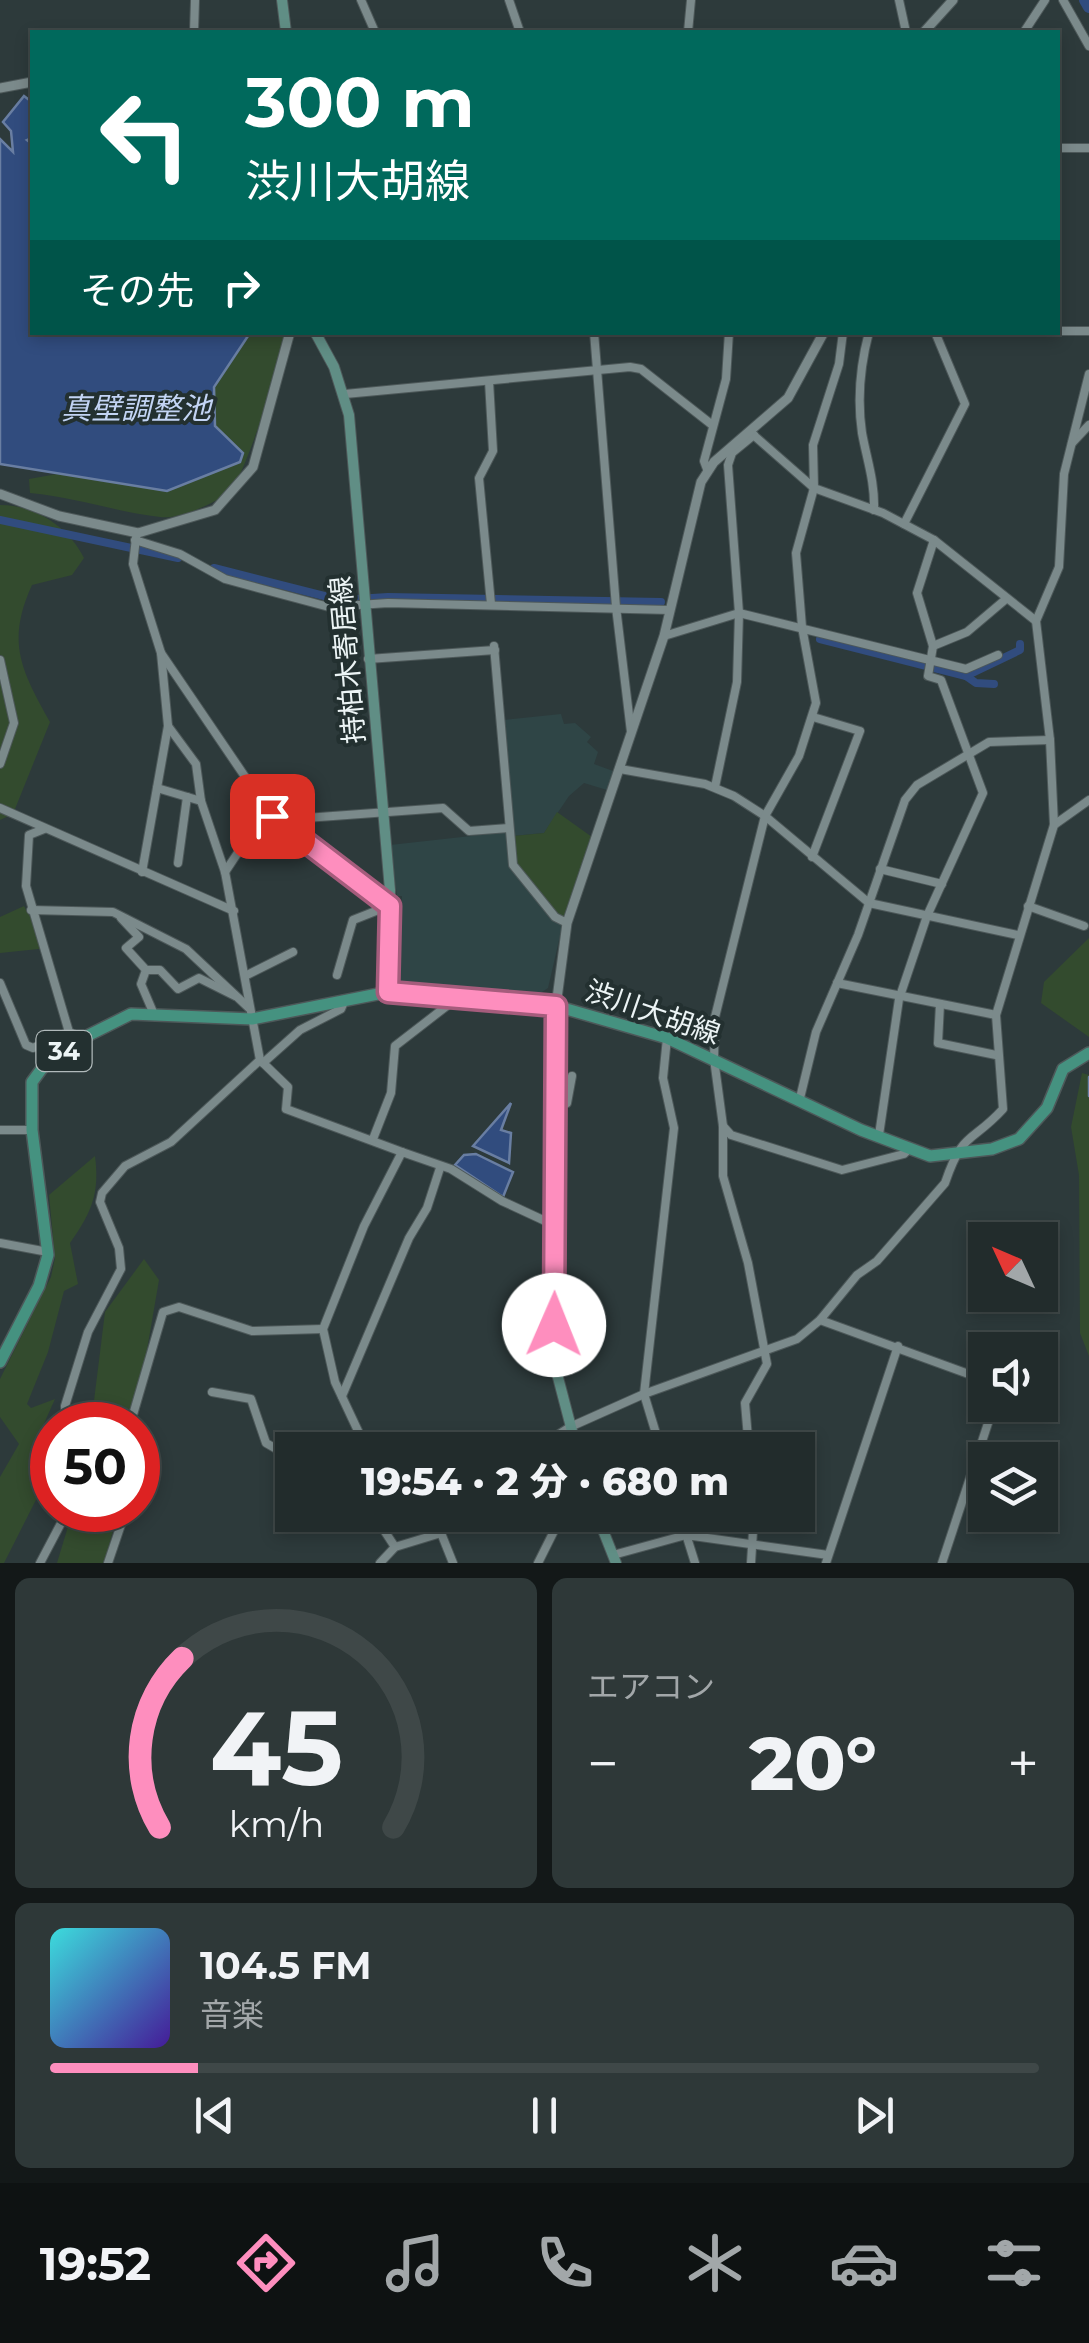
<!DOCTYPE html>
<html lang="ja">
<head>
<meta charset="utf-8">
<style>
	body { margin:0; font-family:Montserrat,"Noto Sans JP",sans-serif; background:#2e3838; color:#f1f3f6; height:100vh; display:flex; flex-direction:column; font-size:38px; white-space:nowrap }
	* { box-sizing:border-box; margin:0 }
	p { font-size:32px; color:#a2a7a9 }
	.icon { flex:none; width:55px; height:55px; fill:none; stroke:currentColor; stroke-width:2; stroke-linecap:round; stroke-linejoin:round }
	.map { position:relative; height:1563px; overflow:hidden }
	.panel { display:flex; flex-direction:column; gap:15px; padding:15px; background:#131818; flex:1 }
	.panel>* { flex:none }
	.banner { position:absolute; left:30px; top:30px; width:1030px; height:305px; border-radius:0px; box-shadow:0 5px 15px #0003,0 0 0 2px #3f4848; background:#00695c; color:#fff; overflow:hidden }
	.needle { width:65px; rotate:314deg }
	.buttons { position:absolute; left:968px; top:1222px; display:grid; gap:20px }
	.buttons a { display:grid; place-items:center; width:90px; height:90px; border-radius:0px; background:#222c2c; box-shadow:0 5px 15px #0003,0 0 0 2px #3f4848; font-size:50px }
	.speed { position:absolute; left:30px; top:1402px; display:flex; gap:20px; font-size:50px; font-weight:700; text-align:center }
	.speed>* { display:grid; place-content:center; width:130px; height:130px; border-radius:50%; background:#222c2c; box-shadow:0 5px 15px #0003,0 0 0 2px #3f4848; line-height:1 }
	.speed .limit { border:15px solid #d22; background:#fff; color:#111 }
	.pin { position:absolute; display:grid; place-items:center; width:85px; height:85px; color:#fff; margin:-42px; border-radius:20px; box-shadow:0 5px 15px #0006 }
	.me { position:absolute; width:110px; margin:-55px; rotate:1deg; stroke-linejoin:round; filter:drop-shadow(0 0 8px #0008) }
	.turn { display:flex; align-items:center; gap:35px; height:210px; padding:0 50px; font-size:45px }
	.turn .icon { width:130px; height:130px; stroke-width:2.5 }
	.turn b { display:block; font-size:70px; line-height:85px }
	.then { display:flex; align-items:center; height:95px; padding:0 50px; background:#0003; gap:20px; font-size:38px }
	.big { font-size:75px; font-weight:800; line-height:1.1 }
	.panel .tile { flex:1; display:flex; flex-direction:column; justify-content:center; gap:15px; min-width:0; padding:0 35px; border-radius:15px; background:#2e3838 }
	.panel .dial { align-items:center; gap:0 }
	.dial svg { height:260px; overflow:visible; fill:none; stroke:#3f4848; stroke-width:7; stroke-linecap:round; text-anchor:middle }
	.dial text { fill:#f1f3f6; stroke:none }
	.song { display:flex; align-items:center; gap:30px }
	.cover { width:120px; height:120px; border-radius:15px; background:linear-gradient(135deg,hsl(180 70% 55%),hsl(260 70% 35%)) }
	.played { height:10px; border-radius:5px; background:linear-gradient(90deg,#fe8ebe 15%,#3f4848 15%) }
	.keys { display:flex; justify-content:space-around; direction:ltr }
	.heat { display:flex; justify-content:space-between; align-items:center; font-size:55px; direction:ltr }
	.panel .tiles { flex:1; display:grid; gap:15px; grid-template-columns:1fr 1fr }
	.tile:last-child { grid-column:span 2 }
	.trip { position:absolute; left:275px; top:1432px; width:540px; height:100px; border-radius:0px; background:#222c2c; box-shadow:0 5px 15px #0003,0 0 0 2px #3f4848; font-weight:800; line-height:100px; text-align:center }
	.tabs { display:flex; height:160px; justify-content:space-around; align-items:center; background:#0e1212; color:#a2a7a9 }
	.tabs .icon { width:70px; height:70px }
	.tabs .on { color:#fe8ebe }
	.tabs b { font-size:45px; color:#f1f3f6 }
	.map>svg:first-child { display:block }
	.built { fill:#2f4546 }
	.green { fill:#334b2e }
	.water { fill:#314c7e; stroke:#697ea2; stroke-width:2.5 }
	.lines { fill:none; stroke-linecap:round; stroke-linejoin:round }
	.stream { stroke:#697ea2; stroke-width:2.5 }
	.canal { stroke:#314c7e; stroke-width:8 }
	.river { stroke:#314c7e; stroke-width:12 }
	.minor-casing { stroke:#4d5859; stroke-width:10 }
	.tertiary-casing { stroke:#4d5859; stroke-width:11 }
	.secondary-casing { stroke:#4d5859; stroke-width:12 }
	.primary-casing { stroke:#4d5859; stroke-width:14 }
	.minor { stroke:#7b8a8b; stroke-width:8 }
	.tertiary { stroke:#7b8a8b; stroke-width:9 }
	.secondary { stroke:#608e85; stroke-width:10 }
	.primary { stroke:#459280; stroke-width:11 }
	.route-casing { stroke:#a55c7c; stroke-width:25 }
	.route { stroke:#fe8ebe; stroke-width:18 }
	.labels { text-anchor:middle; stroke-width:8; stroke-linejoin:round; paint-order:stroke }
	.shield { fill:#233030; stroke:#b0b9ba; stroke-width:2.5 }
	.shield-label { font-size:25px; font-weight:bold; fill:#ecf4f5 }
	.street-label { font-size:28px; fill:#ecf4f5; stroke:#233030 }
	.water-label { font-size:30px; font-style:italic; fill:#c3d4f4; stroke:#233030 }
</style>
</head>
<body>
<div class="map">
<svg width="1089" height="1563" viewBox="0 0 1089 1563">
	<rect width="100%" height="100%" fill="#2d3a3b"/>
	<!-- built -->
	<g class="built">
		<polygon points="561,714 564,724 575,723 591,737 587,742 598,752 594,764 613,771 607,790 584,783 569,796 544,833 513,836 504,720"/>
		<polygon points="507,832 563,923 548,988 539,994 406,986 400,979 402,896 397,896 390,845"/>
	</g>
	<!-- green -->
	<g class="green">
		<path d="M250 333H285V346C280 366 242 481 231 490 217 503 178 520 160 517 116 512 75 497 30 493L29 479 57 474 167 491 239 462 243 453 215 426 214 387Z"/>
		<path d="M0 505C35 505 69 527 84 558L72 575 32 585C6 642 21 670 50 722L13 814 0 820Z"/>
		<polygon points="557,812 592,837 564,918 556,915 515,866 513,836 544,833"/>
		<polygon points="24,906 48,948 0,953 0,917"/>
		<polygon points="1089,938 1089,1037 1041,1003 1044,982"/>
		<polygon points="1082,1073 1089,1075 1089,1356 1080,1333 1079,1175 1071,1127"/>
		<path d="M95 1156C100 1194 91 1213 70 1243L78 1284 64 1291 48 1352 27 1404 31 1408 55 1399 38 1437 44 1479 41 1490 4 1563H0V1477L19 1444 0 1417V1379L51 1277 55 1258 49 1195Z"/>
		<polygon points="144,1259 159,1280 134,1425 91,1425 105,1312"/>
		<polygon points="73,1510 119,1510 104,1563 57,1563"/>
	</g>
	<!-- water -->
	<g class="water">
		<polygon points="24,96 32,102 32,138 27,140 32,144 32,332 250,333 214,387 215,426 243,453 240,462 167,491 0,464 0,139 13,152 11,131 3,122"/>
		<polygon points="511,1103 501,1130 511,1133 509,1163 473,1146"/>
		<polygon points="476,1154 513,1172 503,1197 455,1165 464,1155"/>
	</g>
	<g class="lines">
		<!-- stream -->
		<polyline class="stream" points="1089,1077 1089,1096"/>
		<!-- canal -->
		<g class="canal">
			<polyline points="0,520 178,558"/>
			<polyline points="214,568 340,600 388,597 661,602"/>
			<polyline points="820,639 966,676 976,683 994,684"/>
			<polyline points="966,676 1020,650 1020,644"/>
		</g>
		<!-- river -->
		<polyline class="river" points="1085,0 1089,7"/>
		<defs>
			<g id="minor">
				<polyline points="361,0 375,32"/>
				<polyline points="509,0 520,32"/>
				<polyline points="899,0 906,32"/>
				<polyline points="1063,0 1089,46"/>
				<polyline points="194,32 195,0"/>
				<polyline points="688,32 691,0"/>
				<polyline points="1024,32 1045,0"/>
				<polyline points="1058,148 1089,148"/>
				<polyline points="1058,331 1089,331"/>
				<polyline points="594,332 616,607 631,732"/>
				<path d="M869 332C860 366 857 399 862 433 867 460 875 482 874 510"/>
				<polyline points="489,381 493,451 479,478 491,604"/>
				<polyline points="345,394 630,367 641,369 711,424"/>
				<polyline points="750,432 814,488 883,513 934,540 917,593 933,646 928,676 941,680 983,793 927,916 899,999 879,1135"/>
				<polyline points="1072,443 1089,425"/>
				<polyline points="707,469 704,461 726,379 729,332"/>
				<polyline points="904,524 965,404 935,332"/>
				<polyline points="136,538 133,564 161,653 267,809 391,905"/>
				<polyline points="135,540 180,554 225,579 329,607 388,603 670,610"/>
				<polyline points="934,540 1036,621"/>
				<polyline points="664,636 739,613 966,669 998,655"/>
				<polyline points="494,646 513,865 555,917 567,923"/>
				<polyline points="933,646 967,632 1006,599"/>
				<polyline points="368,659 495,650"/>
				<polyline points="0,660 14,723 0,764"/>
				<polyline points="620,769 705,784 734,796 765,816 869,903 1018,935"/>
				<polyline points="715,787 737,682 739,613 728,465 732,453 754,435"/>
				<polyline points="157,788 201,801"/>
				<polyline points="0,808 234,911"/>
				<polyline points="278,820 443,808 469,831 509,828"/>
				<polyline points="1054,825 1089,800"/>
				<polyline points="44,829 29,835 26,886 69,1032 82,1038"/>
				<polyline points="812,857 860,731 813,717"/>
				<polyline points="178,863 187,797"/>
				<polyline points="880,869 942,884"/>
				<polyline points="142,872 168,726"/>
				<polyline points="225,872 267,809"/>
				<polyline points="1028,906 1084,926"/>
				<polyline points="31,910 113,912 186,949 249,1008"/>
				<polyline points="121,918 139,937 126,948 146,970 141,984 153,1012"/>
				<polyline points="146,970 160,970 178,989 199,978 235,996"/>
				<polyline points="337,975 353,920 391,905"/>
				<polyline points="245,976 293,952"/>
				<polyline points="0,983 26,1045 33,1048 69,1032"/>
				<polyline points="837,983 996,1015"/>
				<polyline points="940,1004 938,1043 996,1055"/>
				<polyline points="260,1060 288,1087 286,1109 402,1152"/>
				<polyline points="263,1063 300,1030 341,1009 345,1000"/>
				<polyline points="800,1098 816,1032 858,935 905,800 917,785 989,742 1050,740"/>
				<polyline points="558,1104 567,1103 572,1076"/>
				<polyline points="723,1126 731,1135 842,1170 904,1154 910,1148"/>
				<polyline points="0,1130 32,1130"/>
				<polyline points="373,1139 391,1093 395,1046 457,998"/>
				<polyline points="0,1243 48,1252"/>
				<polyline points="820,1320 985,1380"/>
				<polyline points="212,1392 251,1399 266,1443 292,1458"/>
				<polyline points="342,1396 409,1238 427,1208 440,1168"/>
				<polyline points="66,1425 65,1406 88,1332 121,1269 119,1248 100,1202 102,1193 125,1166 171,1142 260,1060 225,872 201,801 196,764 168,726 161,653"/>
				<polyline points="130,1425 163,1312 179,1307 252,1331 323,1329"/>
				<polyline points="367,1450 335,1382 323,1329 364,1226 402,1152 451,1169 502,1201 556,1226"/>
				<path d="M534 1450 570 1427 644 1394 797 1339 820 1320 857 1275 877 1261 945 1183C963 1130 971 1144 1003 1109L996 1015 1054 825 1050 740 1036 621 1059 567 1064 474 1089 374"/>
				<polyline points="661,1450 644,1394 674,1128 663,1078 667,1038"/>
				<polyline points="749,1450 745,1403 767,1364 748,1263 723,1176 723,1126 714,1059 715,1017 765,816 799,756 816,703 802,627 796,553 814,488 813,445 839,364 843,332"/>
				<polyline points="374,1515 395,1547"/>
				<polyline points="445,1515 441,1533 453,1563"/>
				<polyline points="680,1515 695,1563"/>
				<polyline points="613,1555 686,1535 828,1555"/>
				<polyline points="40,1563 68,1510"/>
				<polyline points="108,1563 126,1510"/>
				<polyline points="380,1563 395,1547 441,1533"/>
				<polyline points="538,1563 562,1515"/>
				<polyline points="751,1563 754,1515"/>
				<polyline points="826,1563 898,1346"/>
				<polyline points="942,1563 994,1405"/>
			</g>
			<g id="tertiary">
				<polyline points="924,32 953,0"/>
				<polyline points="0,88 32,82"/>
				<polyline points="0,494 59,516 138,533 215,510 253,467 290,332"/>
				<polyline points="556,1006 567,923 664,636 701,482 714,462 788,398 824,332"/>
			</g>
			<g id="secondary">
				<polyline points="282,0 286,32"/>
				<polyline points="315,332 334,367 349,415 390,890 388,992"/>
				<polyline points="556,1006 555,1366 577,1450"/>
				<polyline points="597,1515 616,1563"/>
			</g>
			<polyline id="primary" points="0,1362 39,1286 48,1255 32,1130 32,1082 43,1067 83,1038 131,1014 252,1019 388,992 556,1006 667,1038 861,1130 930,1156 992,1149 1019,1139 1047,1108 1063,1069 1089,1053"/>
		</defs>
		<!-- minor casing -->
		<use href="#minor" class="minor-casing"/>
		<!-- tertiary casing -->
		<use href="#tertiary" class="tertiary-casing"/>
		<!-- secondary casing -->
		<use href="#secondary" class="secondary-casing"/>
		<!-- primary casing -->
		<use href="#primary" class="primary-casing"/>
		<!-- minor -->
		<use href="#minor" class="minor"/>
		<!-- tertiary -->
		<use href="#tertiary" class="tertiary"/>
		<!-- secondary -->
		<use href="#secondary" class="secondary"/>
		<!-- primary -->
		<use href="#primary" class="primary"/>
	</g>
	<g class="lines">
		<defs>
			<polyline id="route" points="272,816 390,906 388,992 556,1006 554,1325"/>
		</defs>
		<!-- route casing -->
		<use href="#route" class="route-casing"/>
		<!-- route -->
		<use href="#route" class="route"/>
	</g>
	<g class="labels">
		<!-- shield labels -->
		<rect class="shield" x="36.5" y="1031" width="55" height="40" rx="8"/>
		<g class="shield-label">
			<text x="64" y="1060">34</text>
		</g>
		<!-- street labels -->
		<g class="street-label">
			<text transform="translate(347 660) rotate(-95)" y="10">持柏木寄居線</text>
			<text transform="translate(653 1012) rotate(19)" y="10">渋川大胡線</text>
		</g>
		<!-- water labels -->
		<g class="water-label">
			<text x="136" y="419">真壁調整池</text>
		</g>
	</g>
</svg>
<div class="buttons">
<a><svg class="needle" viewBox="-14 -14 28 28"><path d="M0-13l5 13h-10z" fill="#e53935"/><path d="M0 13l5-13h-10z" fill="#a2a7a9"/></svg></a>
<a><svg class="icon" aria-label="sound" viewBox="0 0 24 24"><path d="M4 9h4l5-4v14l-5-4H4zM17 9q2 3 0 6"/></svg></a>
<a><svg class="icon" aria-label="layers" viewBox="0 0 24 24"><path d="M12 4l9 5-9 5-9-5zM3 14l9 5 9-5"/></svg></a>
</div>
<div class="speed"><div class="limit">50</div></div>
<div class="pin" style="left:272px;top:816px;background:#d93025"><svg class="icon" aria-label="arrive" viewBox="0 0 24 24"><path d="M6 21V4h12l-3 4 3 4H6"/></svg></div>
<svg class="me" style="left:554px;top:1325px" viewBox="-20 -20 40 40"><circle r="19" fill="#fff"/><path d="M0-13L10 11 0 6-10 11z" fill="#fe8ebe"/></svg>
<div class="trip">19:54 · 2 分 · 680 m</div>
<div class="banner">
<div class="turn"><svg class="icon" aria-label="left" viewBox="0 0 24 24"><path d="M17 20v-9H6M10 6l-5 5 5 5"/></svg><div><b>300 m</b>渋川大胡線</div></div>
<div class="then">その先<svg class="icon" aria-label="right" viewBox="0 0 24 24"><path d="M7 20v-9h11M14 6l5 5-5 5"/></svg></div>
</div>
</div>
<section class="panel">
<div class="tiles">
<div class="tile dial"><svg viewBox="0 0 100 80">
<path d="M14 69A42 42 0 1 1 86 69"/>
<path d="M14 69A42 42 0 0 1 21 17" stroke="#fe8ebe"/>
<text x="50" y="56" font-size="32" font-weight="700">45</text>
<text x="50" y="72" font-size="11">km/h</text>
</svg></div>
<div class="tile"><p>エアコン</p>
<div class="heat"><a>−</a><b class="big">20°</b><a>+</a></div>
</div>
<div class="tile">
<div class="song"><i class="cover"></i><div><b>104.5 FM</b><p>音楽</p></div></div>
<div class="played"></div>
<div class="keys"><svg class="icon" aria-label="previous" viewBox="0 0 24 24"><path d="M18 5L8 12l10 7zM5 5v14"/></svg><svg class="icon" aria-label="pause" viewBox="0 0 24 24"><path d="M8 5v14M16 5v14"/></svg><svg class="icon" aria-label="next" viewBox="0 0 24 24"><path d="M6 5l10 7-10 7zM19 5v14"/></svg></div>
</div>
</div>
</section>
<nav class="tabs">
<b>19:52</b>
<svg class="icon on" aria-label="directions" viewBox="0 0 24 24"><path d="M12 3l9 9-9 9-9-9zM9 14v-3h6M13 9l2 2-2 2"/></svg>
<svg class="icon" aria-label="music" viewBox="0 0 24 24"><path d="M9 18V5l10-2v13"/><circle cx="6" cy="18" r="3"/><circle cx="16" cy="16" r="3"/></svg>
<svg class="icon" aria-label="phone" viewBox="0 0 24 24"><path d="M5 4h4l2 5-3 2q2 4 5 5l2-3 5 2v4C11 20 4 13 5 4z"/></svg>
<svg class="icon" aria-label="climate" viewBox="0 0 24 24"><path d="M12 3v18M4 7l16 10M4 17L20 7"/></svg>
<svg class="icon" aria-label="car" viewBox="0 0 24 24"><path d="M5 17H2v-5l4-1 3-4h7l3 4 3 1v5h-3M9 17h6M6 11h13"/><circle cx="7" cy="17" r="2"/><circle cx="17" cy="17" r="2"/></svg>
<svg class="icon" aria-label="filters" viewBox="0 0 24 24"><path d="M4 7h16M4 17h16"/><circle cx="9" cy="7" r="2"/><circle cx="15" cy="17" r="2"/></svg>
</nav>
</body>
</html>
